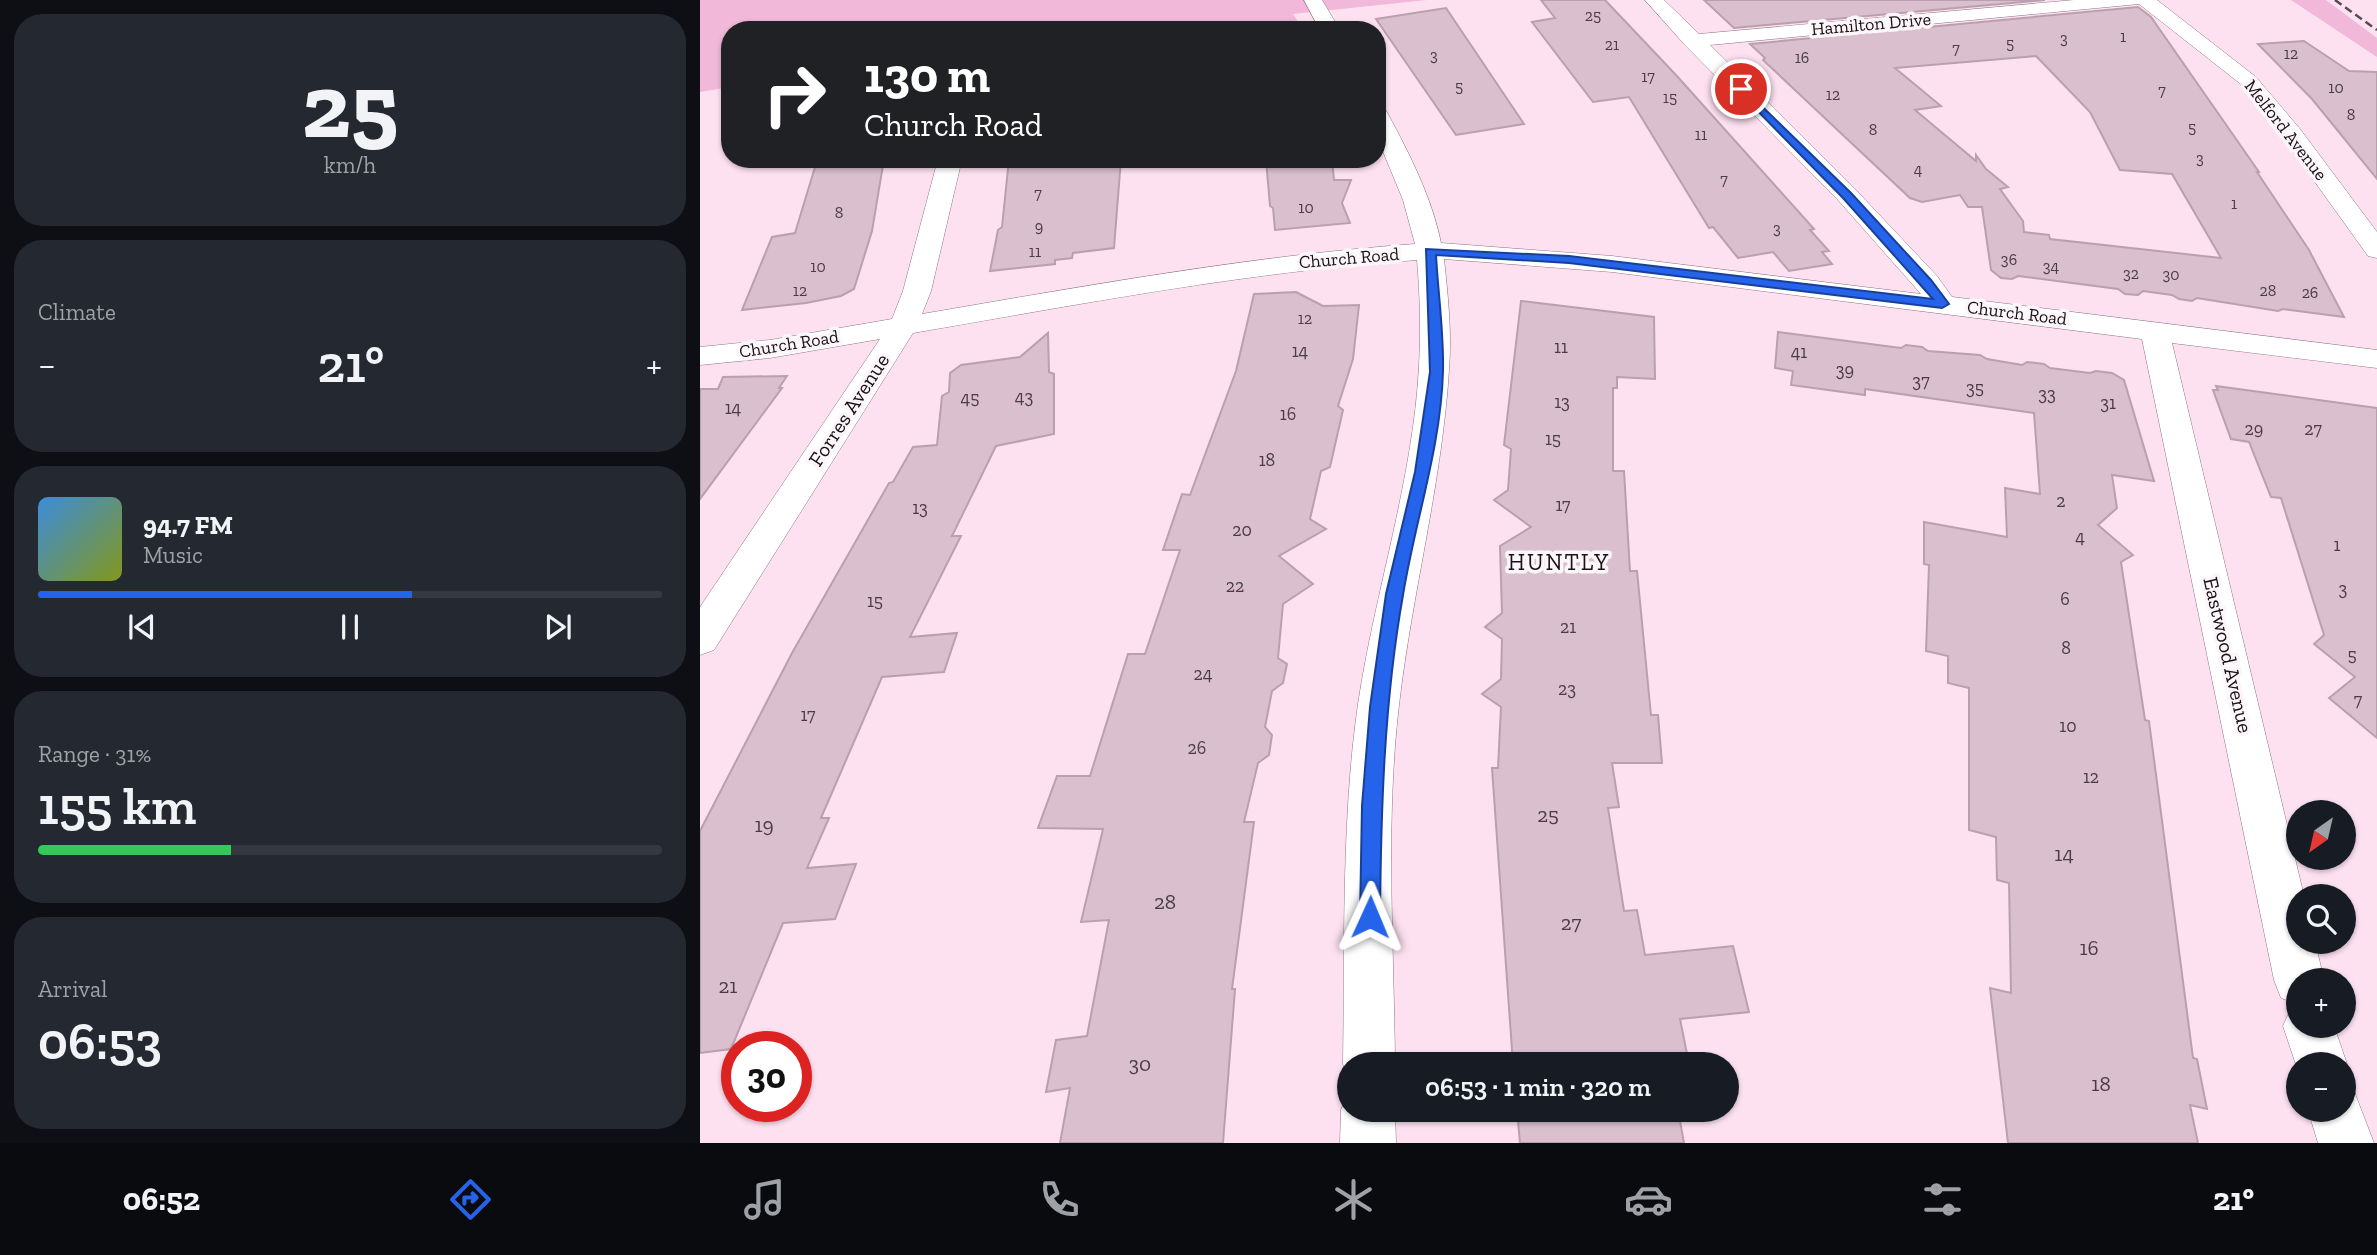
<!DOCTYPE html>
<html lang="en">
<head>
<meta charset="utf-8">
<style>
	body { margin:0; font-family:"Zilla Slab",serif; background:#242831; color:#f1f3f6; height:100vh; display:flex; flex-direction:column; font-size:26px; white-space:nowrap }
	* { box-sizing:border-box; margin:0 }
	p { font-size:23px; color:#9ea1a6 }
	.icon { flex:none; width:38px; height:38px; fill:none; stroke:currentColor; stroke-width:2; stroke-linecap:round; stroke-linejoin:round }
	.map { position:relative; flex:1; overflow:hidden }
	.sheet { display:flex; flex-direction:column; gap:14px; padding:14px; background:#0d0f14; width:700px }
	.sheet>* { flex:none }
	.guide { position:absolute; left:21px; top:21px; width:665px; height:147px; border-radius:28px; box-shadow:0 2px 5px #0004; background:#202124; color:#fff; overflow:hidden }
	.needle { width:46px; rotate:214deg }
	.buttons { position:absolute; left:1586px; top:800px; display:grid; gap:14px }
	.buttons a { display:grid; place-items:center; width:70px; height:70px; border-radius:50%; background:#171b24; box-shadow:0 2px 5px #0004; font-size:35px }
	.speed { position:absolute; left:21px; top:1031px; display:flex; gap:14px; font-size:35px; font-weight:700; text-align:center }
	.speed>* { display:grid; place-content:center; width:91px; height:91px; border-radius:50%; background:#171b24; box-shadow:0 2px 5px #0004; line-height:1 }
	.speed .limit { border:10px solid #d22; background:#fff; color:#111 }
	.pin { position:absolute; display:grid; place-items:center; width:60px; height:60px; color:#fff; margin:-30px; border:4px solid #fff; border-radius:50%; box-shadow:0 2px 7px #0007 }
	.me { position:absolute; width:77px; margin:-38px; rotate:1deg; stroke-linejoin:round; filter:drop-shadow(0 0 5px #0008) }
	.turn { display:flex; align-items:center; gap:24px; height:147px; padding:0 28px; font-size:32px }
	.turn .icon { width:91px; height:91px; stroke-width:2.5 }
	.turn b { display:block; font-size:49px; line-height:60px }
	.big { font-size:52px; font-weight:600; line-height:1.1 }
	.sheet .tile { flex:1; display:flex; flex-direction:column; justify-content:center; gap:10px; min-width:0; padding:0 24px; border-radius:28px; background:#242831 }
	.sheet .dial { align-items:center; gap:0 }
	.dial b { font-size:91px; line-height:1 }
	.song { display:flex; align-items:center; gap:21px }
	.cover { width:84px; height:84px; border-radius:10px; background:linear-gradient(135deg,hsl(210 70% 55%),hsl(70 70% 35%)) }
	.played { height:7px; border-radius:4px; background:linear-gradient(90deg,#2563eb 60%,#363941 60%) }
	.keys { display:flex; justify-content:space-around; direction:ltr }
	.heat { display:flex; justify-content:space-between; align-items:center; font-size:38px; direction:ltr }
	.charge { height:10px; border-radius:5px; background:linear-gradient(90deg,#34c759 31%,#363941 0) }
	.trip { position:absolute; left:637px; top:1052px; width:402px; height:70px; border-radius:35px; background:#171b24; box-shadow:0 2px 5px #0004; font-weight:600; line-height:70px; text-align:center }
	.dock { display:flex; height:112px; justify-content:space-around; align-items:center; background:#090b0e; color:#9ea1a6 }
	.dock .icon { width:49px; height:49px }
	.dock .on { color:#2563eb }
	.dock b { font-size:32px; color:#f1f3f6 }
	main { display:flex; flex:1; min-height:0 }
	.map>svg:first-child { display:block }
	.green { fill:#f1b8d9 }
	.building { fill:#dabfce; stroke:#baa0ae; stroke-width:2; fill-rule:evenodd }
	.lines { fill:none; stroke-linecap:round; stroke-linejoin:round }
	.minor-casing { stroke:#8e7583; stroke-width:1 }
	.minor { fill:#fff; fill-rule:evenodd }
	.rail { stroke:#594a52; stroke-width:2.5; stroke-dasharray:8 4.5; stroke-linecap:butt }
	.route { fill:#2563eb; stroke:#184099; stroke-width:2 }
	.labels { text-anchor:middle; stroke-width:7; stroke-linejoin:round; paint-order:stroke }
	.far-number-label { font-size:16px; fill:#4a3c44 }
	.far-street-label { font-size:18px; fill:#1a1016; stroke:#fbf6f9 }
	.number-label { font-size:18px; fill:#4a3c44 }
	.street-label { font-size:21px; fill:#1a1016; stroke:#fbf6f9 }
	.near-number-label { font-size:21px; fill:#4a3c44 }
	.neighbourhood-label { font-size:23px; letter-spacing:2px; fill:#1a1016; stroke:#fbf6f9 }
</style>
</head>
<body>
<main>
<section class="sheet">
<div class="tile dial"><b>25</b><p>km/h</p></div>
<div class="tile"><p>Climate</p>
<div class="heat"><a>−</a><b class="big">21°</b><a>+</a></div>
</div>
<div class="tile">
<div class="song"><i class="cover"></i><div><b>94.7 FM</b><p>Music</p></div></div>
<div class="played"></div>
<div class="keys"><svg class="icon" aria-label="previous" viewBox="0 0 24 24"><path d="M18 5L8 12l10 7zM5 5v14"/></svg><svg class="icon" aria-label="pause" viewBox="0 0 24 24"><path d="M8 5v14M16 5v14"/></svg><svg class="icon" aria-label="next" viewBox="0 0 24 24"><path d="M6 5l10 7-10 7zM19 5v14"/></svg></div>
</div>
<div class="tile"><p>Range · 31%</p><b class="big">155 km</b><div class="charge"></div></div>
<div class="tile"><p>Arrival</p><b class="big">06:53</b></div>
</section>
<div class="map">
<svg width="1677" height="1143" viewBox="0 0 1677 1143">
	<rect width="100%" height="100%" fill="#fde1f1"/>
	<!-- green -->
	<g class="green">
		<polygon points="0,0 727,0 593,14 602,28 586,30 30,30 30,87 0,92"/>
		<polygon points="1591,0 1626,0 1677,38 1677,57"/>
	</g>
	<!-- building -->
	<g class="building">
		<polygon points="841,0 905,0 976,75 1114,229 1110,230 1129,251 1122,252 1132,264 1089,271 1073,252 1038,258 1013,227 1009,228 929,97 893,102 832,22 855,18"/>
		<polygon points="1004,0 1345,0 1034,28"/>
		<path d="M1438 7 1451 17 1559 172H1557L1609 250 1644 317 1583 309 1578 311 1497 298 1492 301 1479 299 1472 295 1443 291 1438 295 1425 294 1418 289 1318 276 1312 279 1301 278 1291 270 1282 207H1268L1260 195 1222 202 1210 198 1063 60 1065 58 1050 44ZM1336 56 1390 112 1420 170 1472 174 1521 258 1350 239 1349 235 1324 232 1323 221 1300 189 1308 187 1286 169 1276 155V161L1215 110 1241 106 1195 68Z"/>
		<polygon points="746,8 824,124 756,135 676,19"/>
		<polygon points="1604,41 1649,71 1677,72 1677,179 1612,99 1558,44"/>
		<polygon points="121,159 184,159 172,231 154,289 141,296 106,303 42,310 72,237 95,233 115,167 119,166"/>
		<polygon points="309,159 421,159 414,248 373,253 372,258 355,260 355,264 290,271 298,230 302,227"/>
		<polygon points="566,159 632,159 634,180 651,180 642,203 650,223 575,230 573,208 570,206"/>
		<polygon points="596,292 623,306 659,305 653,359 638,406 643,410 630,467 621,471 610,519 626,529 579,556 613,584 583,604 578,658 587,664 583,683 572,691 565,727 572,735 569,755 558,763 544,822 554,822 532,989 535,989 523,1143 360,1143 370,1088 346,1092 356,1040 387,1036 409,920 381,922 403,829 338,828 357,776 390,776 428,654 445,654 480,550 463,550 482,494 490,495 536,371 554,294"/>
		<polygon points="821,301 954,317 955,379 917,377 917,388 913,388 913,471 924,471 930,571 937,571 951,715 958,715 962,763 912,763 919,807 908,808 924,911 937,910 945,955 1033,946 1049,1012 980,1019 989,1064 813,1064 792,768 798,768 801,707 782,694 801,679 802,639 785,627 802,613 800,546 831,527 794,500 808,490 811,449 804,445"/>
		<polygon points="1078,332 1201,348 1206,345 1222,347 1228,351 1280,355 1287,359 1322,365 1327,362 1344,364 1350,368 1390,373 1396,371 1412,373 1424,380 1454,481 1412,475 1417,508 1398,525 1433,555 1421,562 1445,720 1449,721 1493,1058 1497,1059 1507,1109 1490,1105 1498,1143 1308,1143 1290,988 1311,993 1309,883 1297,880 1296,837 1269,830 1269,688 1248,683 1248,656 1226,651 1229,565 1224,564 1224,522 1307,537 1305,488 1340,494 1334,413 1165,389 1165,395 1091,385 1093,371 1075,368"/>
		<polygon points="348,333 349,372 354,374 354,434 296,446 252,536 261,536 210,637 257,633 244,672 182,677 121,818 129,818 107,868 156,864 135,919 83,923 31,1049 0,1053 0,831 92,653 189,483 193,482 213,447 237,445 242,396 249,392 250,373 261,365 320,357"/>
		<polygon points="87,376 79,388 82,388 0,499 0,389 18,389 23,377"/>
		<polygon points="1516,386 1677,408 1677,738 1629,698 1655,677 1614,644 1624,635 1581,498 1571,497 1549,442 1531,439 1513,390 1518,390"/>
		<polygon points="817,1110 978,1110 984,1143 820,1143"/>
	</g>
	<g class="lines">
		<defs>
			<g id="minor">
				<polygon points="604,0 622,0 640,30 620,30"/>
				<path d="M945 0H964L999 34 1374 0H1457L1556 77 1600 129 1677 232V258L1668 256 1584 139 1542 85 1439 4 1010 45 1156 190 1237 276 1252 297 1677 350V368L1472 343 1604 896H1598V942H1615L1624 980H1598V1004L1581 998 1574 980 1442 339 912 272 744 259C748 296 752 333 749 370 742 483 712 593 699 705 685 823 694 945 695 1064H649V1080L643 1064C645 945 641 822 658 704 675 591 713 480 719 366 721 330 720 295 717 260 547 272 381 304 213 333L14 650 0 655V607L180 339 70 358 0 365V347L70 340 192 319 203 291 238 159H262L231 291 222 314C386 286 549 256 715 244L703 200 677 137V107L685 109 688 114C710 155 732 198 741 243L912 256 1221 294 1138 200 985 45Z"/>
				<polygon points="1598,1005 1598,1026 1634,1026 1647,1064 1643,1074 1643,1064 1598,1064 1598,1071 1583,1026 1591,1008"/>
				<polygon points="1643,1086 1654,1091 1674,1143 1618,1143 1608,1110 1643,1110"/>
				<polygon points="649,1091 649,1110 695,1110 696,1143 640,1143 641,1110"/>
			</g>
		</defs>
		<!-- minor casing -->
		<use href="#minor" class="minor-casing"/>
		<!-- minor -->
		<use href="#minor" class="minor"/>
		<!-- rail -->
		<polyline class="rail" points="1635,0 1677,30"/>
	</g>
	<!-- route -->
	<path class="route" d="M1041 86 1151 193 1231 280 1249 304 1242 308 869 263 736 255C738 293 744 333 743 371 741 447 715 521 703 595 684 702 681 809 680 917L677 924 670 927 663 924 660 917 662 806 670 707 686 594 715 472 730 372 726 249 869 256 1233 299 1143 198 1038 91 1037 89Z"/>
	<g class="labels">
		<!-- far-number labels -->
		<g class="far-number-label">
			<text x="893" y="21">25</text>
			<text x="1423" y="42">1</text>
			<text x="1364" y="44">3</text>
			<text x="1310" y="49">5</text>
			<text x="912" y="50">21</text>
			<text x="1256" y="54">7</text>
			<text x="1591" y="59">12</text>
			<text x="734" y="61">3</text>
			<text x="1102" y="63">16</text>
			<text x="948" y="82">17</text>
			<text x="759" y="92">5</text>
			<text x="1636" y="93">10</text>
			<text x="1462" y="96">7</text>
			<text x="1133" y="100">12</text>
			<text x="970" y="103">15</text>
			<text x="1651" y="120">8</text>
			<text x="1492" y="133">5</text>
			<text x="1173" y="135">8</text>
			<text x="1001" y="140">11</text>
			<text x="1500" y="164">3</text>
			<text x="1218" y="175">4</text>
			<text x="1024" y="185">7</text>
			<text x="338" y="199">7</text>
			<text x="1534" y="209">1</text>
			<text x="606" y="213">10</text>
			<text x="139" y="218">8</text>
			<text x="339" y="232">9</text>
			<text x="1077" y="234">3</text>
			<text x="335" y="257">11</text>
			<text x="1309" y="265">36</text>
			<text x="118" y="272">10</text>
			<text x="1351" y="272">34</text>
			<text x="1431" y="279">32</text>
			<text x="1471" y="280">30</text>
			<text x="100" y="296">12</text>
			<text x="1568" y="296">28</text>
			<text x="1610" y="298">26</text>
			<text x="605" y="324">12</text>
		</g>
		<!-- far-street labels -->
		<g class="far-street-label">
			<text transform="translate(1171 24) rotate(-5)" y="6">Hamilton Drive</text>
			<text transform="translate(1586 130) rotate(52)" y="6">Melford Avenue</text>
			<text transform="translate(649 258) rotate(-5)" y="6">Church Road</text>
			<text transform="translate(1317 313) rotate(7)" y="6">Church Road</text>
			<text transform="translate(89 344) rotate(-9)" y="6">Church Road</text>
		</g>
		<!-- number labels -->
		<g class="number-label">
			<text x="861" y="353">11</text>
			<text x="600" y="357">14</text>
			<text x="1099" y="358">41</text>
			<text x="1145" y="376">39</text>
			<text x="1221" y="387">37</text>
			<text x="1275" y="394">35</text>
			<text x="1347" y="400">33</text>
			<text x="324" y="403">43</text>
			<text x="270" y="404">45</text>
			<text x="862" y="408">13</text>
			<text x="1408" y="409">31</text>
			<text x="33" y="414">14</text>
			<text x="588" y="420">16</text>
			<text x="1554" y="435">29</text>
			<text x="1613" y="435">27</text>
			<text x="853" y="445">15</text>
			<text x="567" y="466">18</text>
			<text x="1361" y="507">2</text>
			<text x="863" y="511">17</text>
			<text x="220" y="514">13</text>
			<text x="542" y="536">20</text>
			<text x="1380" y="543">4</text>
			<text x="1637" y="551">1</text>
			<text x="535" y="592">22</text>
			<text x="1643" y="595">3</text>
			<text x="1365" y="605">6</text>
			<text x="175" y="607">15</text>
			<text x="868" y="633">21</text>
			<text x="1366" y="654">8</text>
			<text x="1652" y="661">5</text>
			<text x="503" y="680">24</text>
			<text x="867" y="695">23</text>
			<text x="1658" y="706">7</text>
			<text x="108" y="721">17</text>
			<text x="1368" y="732">10</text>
			<text x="497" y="754">26</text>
			<text x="1391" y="783">12</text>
		</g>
		<!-- street labels -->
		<g class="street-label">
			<text transform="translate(149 410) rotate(-57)" y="7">Forres Avenue</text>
			<text transform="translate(1528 655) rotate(77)" y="7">Eastwood Avenue</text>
		</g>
		<!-- near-number labels -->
		<g class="near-number-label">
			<text x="848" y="822">25</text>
			<text x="64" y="832">19</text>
			<text x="1364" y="861">14</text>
			<text x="465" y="909">28</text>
			<text x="871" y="930">27</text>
			<text x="1389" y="955">16</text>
			<text x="28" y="993">21</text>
			<text x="440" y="1071">30</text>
			<text x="1401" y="1091">18</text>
		</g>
		<!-- neighbourhood labels -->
		<g class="neighbourhood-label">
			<text x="859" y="570">HUNTLY</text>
		</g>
	</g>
</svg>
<div class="buttons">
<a><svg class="needle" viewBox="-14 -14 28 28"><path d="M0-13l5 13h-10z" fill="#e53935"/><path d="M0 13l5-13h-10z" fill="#9ea1a6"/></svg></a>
<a><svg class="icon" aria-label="search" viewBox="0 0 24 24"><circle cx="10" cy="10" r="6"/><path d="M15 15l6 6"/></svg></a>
<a>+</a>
<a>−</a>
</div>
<div class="speed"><div class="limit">30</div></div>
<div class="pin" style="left:1041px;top:89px;background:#d93025"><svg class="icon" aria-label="arrive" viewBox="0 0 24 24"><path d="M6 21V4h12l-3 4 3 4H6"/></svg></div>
<svg class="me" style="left:670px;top:917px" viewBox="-20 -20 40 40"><path d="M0-17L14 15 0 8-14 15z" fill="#2563eb" stroke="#fff" stroke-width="4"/></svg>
<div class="trip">06:53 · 1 min · 320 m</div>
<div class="guide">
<div class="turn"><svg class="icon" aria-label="right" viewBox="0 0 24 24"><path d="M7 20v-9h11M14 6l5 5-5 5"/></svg><div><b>130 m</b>Church Road</div></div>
</div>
</div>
</main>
<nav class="dock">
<b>06:52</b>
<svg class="icon on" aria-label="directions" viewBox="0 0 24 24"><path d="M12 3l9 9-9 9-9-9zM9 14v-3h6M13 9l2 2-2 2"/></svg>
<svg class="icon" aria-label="music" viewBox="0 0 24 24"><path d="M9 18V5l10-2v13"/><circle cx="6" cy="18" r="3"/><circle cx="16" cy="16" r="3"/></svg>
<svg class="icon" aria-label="phone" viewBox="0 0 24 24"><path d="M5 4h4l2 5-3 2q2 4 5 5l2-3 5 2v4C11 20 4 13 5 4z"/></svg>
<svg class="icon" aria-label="climate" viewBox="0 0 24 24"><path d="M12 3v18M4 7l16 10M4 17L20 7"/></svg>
<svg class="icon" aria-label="car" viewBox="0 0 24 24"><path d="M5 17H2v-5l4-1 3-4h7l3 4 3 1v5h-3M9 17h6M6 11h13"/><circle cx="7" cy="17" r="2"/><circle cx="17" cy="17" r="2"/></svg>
<svg class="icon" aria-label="filters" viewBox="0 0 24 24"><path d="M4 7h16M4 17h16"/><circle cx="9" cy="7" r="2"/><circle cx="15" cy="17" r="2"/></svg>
<b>21°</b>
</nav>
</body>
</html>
